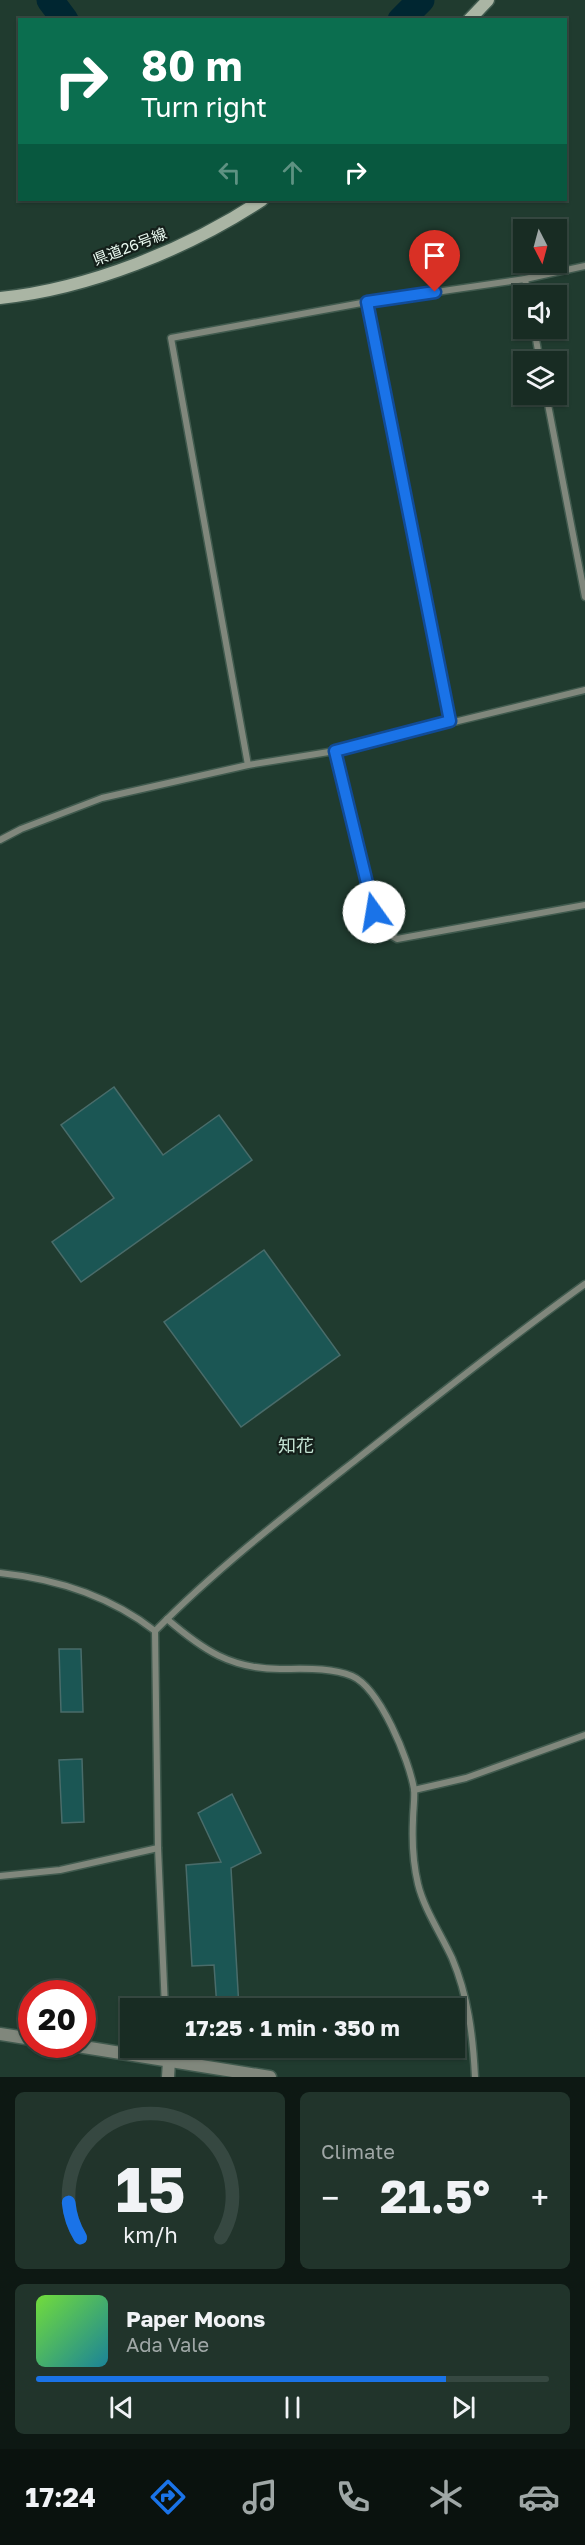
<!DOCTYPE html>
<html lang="en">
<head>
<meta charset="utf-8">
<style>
	body { margin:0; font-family:"Golos Text","Noto Sans JP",sans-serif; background:#21342b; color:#f1f3f6; height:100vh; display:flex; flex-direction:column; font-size:22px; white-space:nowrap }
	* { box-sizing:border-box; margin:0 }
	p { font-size:20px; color:#9fa7a6 }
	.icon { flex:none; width:33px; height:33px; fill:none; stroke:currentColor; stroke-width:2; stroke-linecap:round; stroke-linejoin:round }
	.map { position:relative; height:2077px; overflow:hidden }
	.side { display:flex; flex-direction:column; gap:15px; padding:15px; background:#0d1813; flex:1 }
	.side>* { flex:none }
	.banner { position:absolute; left:18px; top:18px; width:549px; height:183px; border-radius:0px; box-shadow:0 2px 4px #0004,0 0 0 2px #364841; background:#0b6e4f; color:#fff; overflow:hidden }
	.needle { width:39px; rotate:174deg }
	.controls { position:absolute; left:513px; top:219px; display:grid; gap:12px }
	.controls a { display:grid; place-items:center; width:54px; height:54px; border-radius:0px; background:#182c23; box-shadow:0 2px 4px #0004,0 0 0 2px #364841; font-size:30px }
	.speed { position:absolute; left:18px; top:1980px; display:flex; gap:12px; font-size:30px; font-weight:700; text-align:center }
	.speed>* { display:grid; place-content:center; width:78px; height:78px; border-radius:50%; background:#182c23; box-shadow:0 2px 4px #0004,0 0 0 2px #364841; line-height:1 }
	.speed .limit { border:9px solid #d22; background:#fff; color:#111 }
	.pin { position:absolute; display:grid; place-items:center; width:51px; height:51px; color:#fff; margin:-62px -26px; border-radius:50% 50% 50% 0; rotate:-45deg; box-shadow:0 0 6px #0007 }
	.pin .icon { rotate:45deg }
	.me { position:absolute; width:66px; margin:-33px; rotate:347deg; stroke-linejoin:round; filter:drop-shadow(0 0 4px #0008) }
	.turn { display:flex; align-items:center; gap:21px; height:126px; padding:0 24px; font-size:27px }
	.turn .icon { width:78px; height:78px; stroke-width:2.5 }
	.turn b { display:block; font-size:42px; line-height:51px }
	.lanes { display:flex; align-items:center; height:57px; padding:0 24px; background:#0003; justify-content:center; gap:30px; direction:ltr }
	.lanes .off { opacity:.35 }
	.big { font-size:45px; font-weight:700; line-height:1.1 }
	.side .card { flex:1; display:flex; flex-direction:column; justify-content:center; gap:9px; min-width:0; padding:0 21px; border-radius:9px; background:#21342b }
	.side .dial { align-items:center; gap:0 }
	.dial svg { height:156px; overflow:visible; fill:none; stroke:#364841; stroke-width:7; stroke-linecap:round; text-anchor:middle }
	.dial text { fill:#f1f3f6; stroke:none }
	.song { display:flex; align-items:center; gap:18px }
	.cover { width:72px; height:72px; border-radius:9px; background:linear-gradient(135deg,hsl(100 70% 55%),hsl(190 70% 35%)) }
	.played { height:6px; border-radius:3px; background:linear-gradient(90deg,#1a73e8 80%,#364841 80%) }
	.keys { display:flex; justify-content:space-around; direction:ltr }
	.heat { display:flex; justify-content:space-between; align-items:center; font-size:33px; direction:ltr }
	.side .tiles { flex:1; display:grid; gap:15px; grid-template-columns:1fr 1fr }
	.card:last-child { grid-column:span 2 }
	.trip { position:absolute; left:120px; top:1998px; width:345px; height:60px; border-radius:0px; background:#182c23; box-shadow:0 2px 4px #0004,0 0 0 2px #364841; font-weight:700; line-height:60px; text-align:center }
	.dock { display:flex; height:96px; justify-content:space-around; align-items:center; background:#0a120e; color:#9fa7a6 }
	.dock .icon { width:42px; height:42px }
	.dock .active { color:#1a73e8 }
	.dock b { font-size:27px; color:#f1f3f6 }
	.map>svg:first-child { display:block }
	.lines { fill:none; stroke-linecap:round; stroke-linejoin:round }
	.river { stroke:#002631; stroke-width:27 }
	.building { fill:#1b5654; stroke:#496c6a; stroke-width:1.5 }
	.service-casing { stroke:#405a4e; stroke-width:9 }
	.minor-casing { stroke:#405a4e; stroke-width:15 }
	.secondary-casing { stroke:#405a4e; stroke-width:15 }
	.service { stroke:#80877c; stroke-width:6 }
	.minor { stroke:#80877c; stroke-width:12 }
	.secondary { stroke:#aab5a4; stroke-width:12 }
	.route-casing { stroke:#114b97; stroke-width:15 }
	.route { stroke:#1a73e8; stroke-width:10 }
	.labels { text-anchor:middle; stroke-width:4.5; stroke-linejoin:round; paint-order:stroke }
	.street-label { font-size:15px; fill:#eafaf1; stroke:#141f1a }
	.quarter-label { font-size:18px; fill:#c1e1d1; stroke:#141f1a }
</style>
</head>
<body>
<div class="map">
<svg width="585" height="2077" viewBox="0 0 585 2077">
	<rect width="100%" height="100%" fill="#203b2f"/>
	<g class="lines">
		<!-- river -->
		<g class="river">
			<polyline points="50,0 65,20"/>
			<polyline points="401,20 421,0"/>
		</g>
	</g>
	<!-- building -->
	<g class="building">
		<polygon points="114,1087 163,1155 219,1115 252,1160 81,1282 52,1242 114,1198 61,1125"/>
		<polygon points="264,1250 340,1355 241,1427 164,1322"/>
		<polygon points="59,1649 81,1649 83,1712 61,1712"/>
		<polygon points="82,1759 84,1822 62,1823 59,1760"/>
		<polygon points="232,1794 261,1853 231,1868 239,2008 217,2008 214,1965 192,1966 186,1865 221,1862 198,1813"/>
	</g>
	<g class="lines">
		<defs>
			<g id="service">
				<polyline points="525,279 528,296"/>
				<polyline points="367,302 451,721"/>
				<polyline points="534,328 540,362"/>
				<polyline points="546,394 585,597"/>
				<polyline points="335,751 374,912 385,932 397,939 585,905"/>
				<polyline points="248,765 171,338 367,302 525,279 585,266"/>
				<polyline points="0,840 21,829 102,798 248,765 335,751 585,690"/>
				<path d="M0 1573C57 1579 110 1596 155 1631"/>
				<path d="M167 1619C203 1650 231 1669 280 1669 303 1669 330 1667 352 1676 380 1688 409 1760 414 1789 415 1799 413 1810 413 1820 412 1841 413 1863 418 1884 424 1909 441 1934 452 1958 468 1996 473 2035 475 2077"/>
				<polyline points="414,1790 466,1778 585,1735"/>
				<polyline points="0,1876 60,1870 158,1848"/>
				<path d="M165 2008 158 1848 155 1631C217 1568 287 1514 357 1459 432 1400 507 1340 585 1284"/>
				<polyline points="168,2048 169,2060"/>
			</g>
			<g id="minor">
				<polyline points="0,2034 32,2039"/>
				<polyline points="65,2044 270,2077"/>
				<polyline points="168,2077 169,2061"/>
			</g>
			<g id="secondary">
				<polyline points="469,20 488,0"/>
				<path d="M0 298C88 289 188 249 262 200"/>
			</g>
		</defs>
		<!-- service casing -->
		<use href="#service" class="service-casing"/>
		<!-- minor casing -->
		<use href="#minor" class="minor-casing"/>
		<!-- secondary casing -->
		<use href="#secondary" class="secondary-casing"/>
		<!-- service -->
		<use href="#service" class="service"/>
		<!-- minor -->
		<use href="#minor" class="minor"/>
		<!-- secondary -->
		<use href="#secondary" class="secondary"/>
	</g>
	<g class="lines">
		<defs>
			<polyline id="route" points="374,912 335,751 450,721 367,302 435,292"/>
		</defs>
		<!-- route casing -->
		<use href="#route" class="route-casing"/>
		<!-- route -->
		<use href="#route" class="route"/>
	</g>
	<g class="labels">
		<!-- street labels -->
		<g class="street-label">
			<text transform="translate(130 247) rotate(-21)" y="5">県道26号線</text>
		</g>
		<!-- quarter labels -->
		<g class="quarter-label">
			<text x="296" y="1452">知花</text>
		</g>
	</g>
</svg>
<div class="controls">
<a><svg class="needle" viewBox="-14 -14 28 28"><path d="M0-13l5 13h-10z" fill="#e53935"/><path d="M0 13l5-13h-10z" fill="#9fa7a6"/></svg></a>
<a><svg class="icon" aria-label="sound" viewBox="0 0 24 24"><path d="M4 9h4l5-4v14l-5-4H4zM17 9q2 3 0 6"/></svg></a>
<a><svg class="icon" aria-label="layers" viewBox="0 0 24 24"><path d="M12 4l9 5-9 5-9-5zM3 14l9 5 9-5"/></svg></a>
</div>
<div class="speed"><div class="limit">20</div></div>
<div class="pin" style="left:435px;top:292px;background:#d93025"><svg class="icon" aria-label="arrive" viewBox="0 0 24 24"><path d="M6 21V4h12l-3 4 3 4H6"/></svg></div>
<svg class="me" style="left:374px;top:912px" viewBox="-20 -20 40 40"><circle r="19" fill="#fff"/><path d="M0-13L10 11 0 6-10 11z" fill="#1a73e8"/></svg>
<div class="trip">17:25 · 1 min · 350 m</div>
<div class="banner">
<div class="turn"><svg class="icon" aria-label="right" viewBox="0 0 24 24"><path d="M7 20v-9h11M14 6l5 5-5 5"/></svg><div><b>80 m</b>Turn right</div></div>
<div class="lanes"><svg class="icon off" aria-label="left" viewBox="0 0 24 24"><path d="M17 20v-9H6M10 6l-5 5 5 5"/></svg><svg class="icon off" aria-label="ahead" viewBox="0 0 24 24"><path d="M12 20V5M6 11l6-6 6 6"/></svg><svg class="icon" aria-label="right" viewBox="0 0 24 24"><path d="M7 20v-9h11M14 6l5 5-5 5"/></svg></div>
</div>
</div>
<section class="side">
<div class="tiles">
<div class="card dial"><svg viewBox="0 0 100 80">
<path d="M14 69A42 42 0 1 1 86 69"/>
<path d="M14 69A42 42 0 0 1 8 51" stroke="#1a73e8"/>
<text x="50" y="56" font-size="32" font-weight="700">15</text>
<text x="50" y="72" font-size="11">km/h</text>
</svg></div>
<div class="card"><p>Climate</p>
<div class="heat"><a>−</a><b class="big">21.5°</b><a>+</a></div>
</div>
<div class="card">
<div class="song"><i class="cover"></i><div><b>Paper Moons</b><p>Ada Vale</p></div></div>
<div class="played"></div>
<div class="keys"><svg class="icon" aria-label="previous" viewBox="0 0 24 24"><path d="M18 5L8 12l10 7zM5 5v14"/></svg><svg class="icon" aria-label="pause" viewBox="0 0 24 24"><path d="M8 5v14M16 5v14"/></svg><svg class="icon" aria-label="next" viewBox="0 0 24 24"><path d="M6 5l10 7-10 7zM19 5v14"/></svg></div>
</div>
</div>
</section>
<nav class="dock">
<b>17:24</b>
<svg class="icon active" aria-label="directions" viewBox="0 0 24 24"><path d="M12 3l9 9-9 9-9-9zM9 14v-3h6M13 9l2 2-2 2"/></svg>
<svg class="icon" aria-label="music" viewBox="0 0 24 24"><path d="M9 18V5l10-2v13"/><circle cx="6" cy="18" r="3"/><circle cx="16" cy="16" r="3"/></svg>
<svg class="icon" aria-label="phone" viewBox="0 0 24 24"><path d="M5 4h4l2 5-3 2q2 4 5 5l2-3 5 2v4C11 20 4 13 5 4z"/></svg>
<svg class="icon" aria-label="climate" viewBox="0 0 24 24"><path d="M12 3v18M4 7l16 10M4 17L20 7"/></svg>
<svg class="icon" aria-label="car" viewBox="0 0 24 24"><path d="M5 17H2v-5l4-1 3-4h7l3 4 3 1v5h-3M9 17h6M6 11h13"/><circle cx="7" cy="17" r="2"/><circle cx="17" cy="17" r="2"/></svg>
</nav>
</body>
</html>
